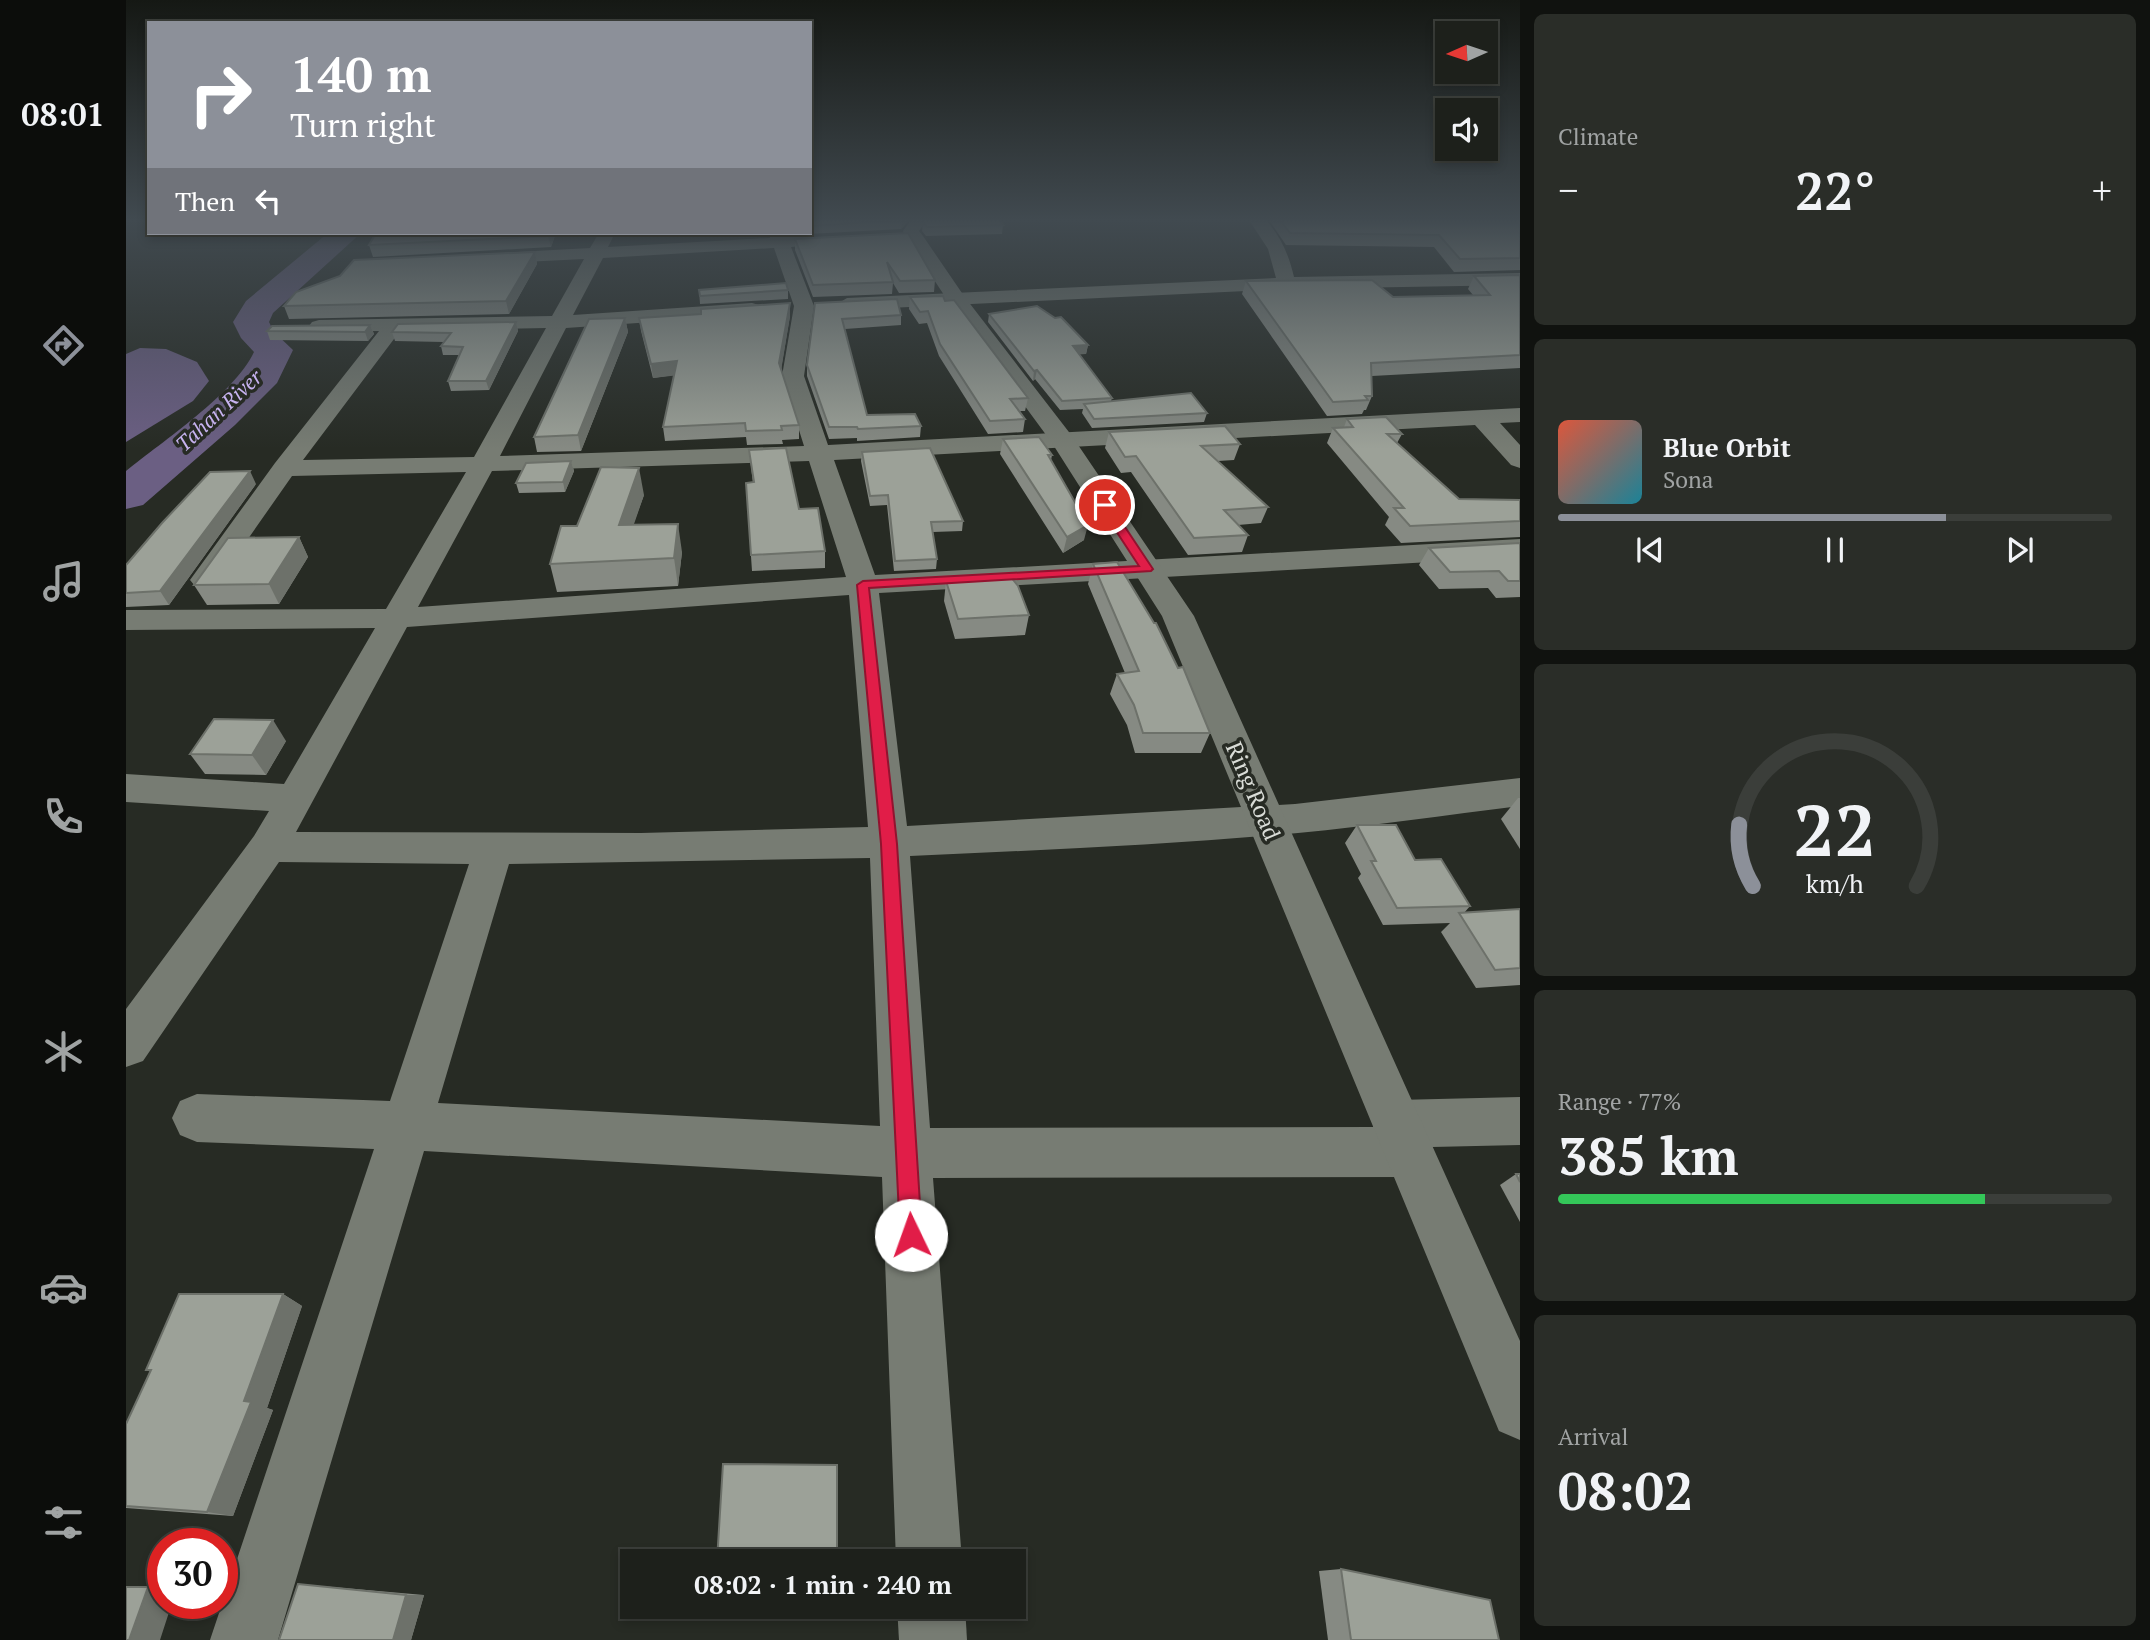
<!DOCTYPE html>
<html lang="en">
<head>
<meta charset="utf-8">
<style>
	body { margin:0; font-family:"PT Serif",serif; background:#2a2d28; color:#f1f3f6; height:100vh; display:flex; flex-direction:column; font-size:26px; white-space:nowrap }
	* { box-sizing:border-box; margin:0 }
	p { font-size:23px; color:#a0a3a3 }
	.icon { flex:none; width:38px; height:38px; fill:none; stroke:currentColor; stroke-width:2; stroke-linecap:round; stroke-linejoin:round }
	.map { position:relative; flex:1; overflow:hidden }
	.details { display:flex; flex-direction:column; gap:14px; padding:14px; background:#10120f; width:630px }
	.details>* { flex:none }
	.hud { position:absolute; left:21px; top:21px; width:665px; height:214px; border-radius:0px; box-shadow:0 4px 10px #0003,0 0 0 2px #3b3e3a; background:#8c9099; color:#fff; overflow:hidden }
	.needle { width:46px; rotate:267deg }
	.fabs { position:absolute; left:1309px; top:21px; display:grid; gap:14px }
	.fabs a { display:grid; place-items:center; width:63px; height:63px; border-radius:0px; background:#1d201b; box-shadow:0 4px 10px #0003,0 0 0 2px #3b3e3a; font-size:35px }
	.speed { position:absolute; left:21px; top:1528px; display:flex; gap:14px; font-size:35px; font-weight:700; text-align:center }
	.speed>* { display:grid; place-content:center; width:91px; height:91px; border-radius:50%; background:#1d201b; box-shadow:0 4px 10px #0003,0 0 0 2px #3b3e3a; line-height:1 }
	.speed .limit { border:10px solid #d22; background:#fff; color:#111 }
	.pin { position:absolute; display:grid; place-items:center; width:60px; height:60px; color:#fff; margin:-30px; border:4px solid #fff; border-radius:50%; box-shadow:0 2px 7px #0007 }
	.me { position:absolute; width:77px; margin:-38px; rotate:357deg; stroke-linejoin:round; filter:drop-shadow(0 0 5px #0008) }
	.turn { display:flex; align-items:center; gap:24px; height:147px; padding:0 28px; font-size:32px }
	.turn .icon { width:91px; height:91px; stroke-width:2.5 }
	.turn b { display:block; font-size:49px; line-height:60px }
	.then { display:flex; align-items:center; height:66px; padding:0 28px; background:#0003; gap:14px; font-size:26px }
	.big { font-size:52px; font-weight:700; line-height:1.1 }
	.details .card { flex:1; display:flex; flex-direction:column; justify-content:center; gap:10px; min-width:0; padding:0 24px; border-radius:10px; background:#2a2d28 }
	.details .dial { align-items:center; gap:0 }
	.dial svg { height:182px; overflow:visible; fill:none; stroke:#3b3e3a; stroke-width:7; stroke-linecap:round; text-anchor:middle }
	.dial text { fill:#f1f3f6; stroke:none }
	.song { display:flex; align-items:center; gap:21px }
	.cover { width:84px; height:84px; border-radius:10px; background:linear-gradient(135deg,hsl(10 70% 55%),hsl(190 70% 35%)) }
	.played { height:7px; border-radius:4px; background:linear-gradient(90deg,#8c9099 70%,#3b3e3a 70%) }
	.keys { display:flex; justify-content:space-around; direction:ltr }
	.heat { display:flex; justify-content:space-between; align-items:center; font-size:38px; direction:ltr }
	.charge { height:10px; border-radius:5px; background:linear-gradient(90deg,#34c759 77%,#3b3e3a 0) }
	.trip { position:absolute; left:494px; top:1549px; width:406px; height:70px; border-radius:0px; background:#1d201b; box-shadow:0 4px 10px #0003,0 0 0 2px #3b3e3a; font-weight:700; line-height:70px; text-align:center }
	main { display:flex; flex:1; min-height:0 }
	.dock { display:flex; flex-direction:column; width:126px; justify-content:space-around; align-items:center; background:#0c0d0b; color:#a0a3a3 }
	.dock .icon { width:49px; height:49px }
	.dock .current { color:#8c9099 }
	.dock b { font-size:32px; color:#f1f3f6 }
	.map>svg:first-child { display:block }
	.water { fill:#6b5f83 }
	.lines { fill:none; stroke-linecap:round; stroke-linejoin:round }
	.river { fill:#6b5f83; fill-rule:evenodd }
	.minor { fill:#777c73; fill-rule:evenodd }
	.tertiary { fill:#777c73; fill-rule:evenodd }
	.wall { fill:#868a83 }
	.shaded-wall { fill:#6d716a }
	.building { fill:#9ca198; stroke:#6d716a; stroke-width:2 }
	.route { fill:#e11d48; stroke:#92132f; stroke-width:2 }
	.labels { text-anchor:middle; stroke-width:7; stroke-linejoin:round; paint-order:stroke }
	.far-water-label { font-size:21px; font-style:italic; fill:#c7b3f0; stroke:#272b24 }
	.street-label { font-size:23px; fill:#d9dcd7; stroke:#272b24 }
</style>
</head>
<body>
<main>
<nav class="dock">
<b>08:01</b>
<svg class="icon current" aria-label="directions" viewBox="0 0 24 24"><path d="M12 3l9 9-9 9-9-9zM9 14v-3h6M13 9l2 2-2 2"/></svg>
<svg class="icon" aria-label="music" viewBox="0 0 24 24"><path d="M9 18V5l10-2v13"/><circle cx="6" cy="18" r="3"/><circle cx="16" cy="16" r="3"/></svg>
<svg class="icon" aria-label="phone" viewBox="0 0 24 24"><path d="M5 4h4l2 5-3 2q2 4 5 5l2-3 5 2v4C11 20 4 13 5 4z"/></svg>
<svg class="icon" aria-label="climate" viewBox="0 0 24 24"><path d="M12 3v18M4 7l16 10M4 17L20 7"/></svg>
<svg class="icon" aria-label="car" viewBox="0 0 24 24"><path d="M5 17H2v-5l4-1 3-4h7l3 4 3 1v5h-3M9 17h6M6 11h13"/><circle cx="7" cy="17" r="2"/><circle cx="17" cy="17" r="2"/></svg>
<svg class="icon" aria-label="filters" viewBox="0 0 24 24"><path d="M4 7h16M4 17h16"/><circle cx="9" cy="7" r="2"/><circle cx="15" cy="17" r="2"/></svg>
</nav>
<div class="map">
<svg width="1394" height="1640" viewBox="0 0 1394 1640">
	<rect width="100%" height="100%" fill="#272b24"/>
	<!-- water -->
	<polygon class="water" points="14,348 40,349 71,362 83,381 67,401 0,442 0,354"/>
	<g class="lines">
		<!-- river -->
		<path class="river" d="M202 233H235L147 313 143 322 148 332 167 350 151 383 109 425 17 505 0 509V471C37 441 108 394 128 352L115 338 107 322 120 301Z"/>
		<!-- minor -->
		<g class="minor">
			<path d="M1123 220H1140C1155 237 1163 255 1168 277L1394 273V285L1160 289 721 310 711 304 721 298 1150 278 1142 249Z"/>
			<path d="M473 233H489L482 247 644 238 643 233 684 237 687 241 684 245 665 247 688 306 678 376 702 445 1394 408V422L1374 423 1394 445V468L1385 465 1349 425 708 460 749 575 1394 539V557L753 593 781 826 1169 804 1394 778V806C1320 815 1246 826 1172 833 1043 845 913 850 784 856L804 1128 1247 1127 1253 1107 1271 1100 1394 1097V1145L1306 1147 1308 1152 1301 1170 1283 1177 807 1178 836 1561H770L756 1177 298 1151 152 1640H84L248 1149 71 1142 54 1135 46 1118 54 1101 71 1094 264 1101 343 864 153 862 17 1061 0 1067V1009L128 836 143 811 0 802V774L158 784 249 628 0 630V610L260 609 340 472 166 476 89 586 79 589 69 586 64 580 149 463 253 331 193 332 186 330 183 326 186 322 193 320 426 316 458 259 357 264 348 259 357 254 464 248ZM648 248 668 306 656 376 678 446 374 456 440 328 626 315 633 313 636 309 633 305 626 303 447 315 477 258ZM420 328 348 457 177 460 274 331ZM683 461 720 577 292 607 366 471ZM723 595 742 827 515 833 170 832 281 627ZM744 858 754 1126 312 1103 383 864Z"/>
			<polygon points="771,1606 839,1606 841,1640 773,1640"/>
		</g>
		<!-- tertiary -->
		<polygon class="tertiary" points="785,220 801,220 793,231 797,236 838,296 946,436 1068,616 1394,1341 1394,1440 1373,1431 1036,616 926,443 824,304 779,236 777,231"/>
	</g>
	<!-- wall -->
	<g class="wall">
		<polygon points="684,220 783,220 775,229 663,235 663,233 684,233"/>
		<polygon points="1143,220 1394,220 1394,270 1328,272 1308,247 1160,245"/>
		<polygon points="797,222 877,225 876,234 800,236 796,231"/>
		<polygon points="430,233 425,247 247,257 243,245"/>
		<polygon points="782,233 809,280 808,292 773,293 767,283 766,294 687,297 669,250 669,239"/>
		<polygon points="409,252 411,264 383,314 163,319 158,306"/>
		<polygon points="1394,275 1394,368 1246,376 1246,396 1240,410 1238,410 1236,414 1201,416 1116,294 1120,281 1267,297 1347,295 1342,289 1348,276"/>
		<polygon points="573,290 662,290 662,299 574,304"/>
		<polygon points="784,297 819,301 902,398 899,411 894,411 899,419 897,432 862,434 813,356 801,323 793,324 783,309"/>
		<polygon points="689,303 775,315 775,325 719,329 741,415 795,426 794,437 731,441 731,438 703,439 681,376 681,365"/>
		<polygon points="863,314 962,345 960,354 953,354 986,398 985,401 1081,413 1078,422 966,428 956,413 957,409 934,410 909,379 907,381 862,322"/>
		<polygon points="664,316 655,369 673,425 673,439 656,440 657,444 621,445 620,437 539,441 537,427 548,375 527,378 515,331 513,318"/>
		<polygon points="499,318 502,332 455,451 411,452 408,437"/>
		<polygon points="390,322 392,331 363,390 325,391 322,381 333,355 317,355 315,346 318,342 269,341 266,332"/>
		<polygon points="244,325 248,334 242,341 144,340 141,331"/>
		<polygon points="1221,419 1276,434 1271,443 1333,499 1394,500 1394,537 1275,543 1259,525 1263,517 1201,443 1207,428 1218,427"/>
		<polygon points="983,432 1114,444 1108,460 1092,461 1142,507 1135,523 1112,525 1122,535 1116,552 1062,555 1005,472 995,473 979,448"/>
		<polygon points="877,439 926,455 925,460 958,540 937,553 874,454"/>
		<polygon points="623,450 673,509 699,551 699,568 626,571 620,483 627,483"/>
		<polygon points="736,452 837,521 836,531 807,532 811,559 810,569 768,571 761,505 744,506 735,461"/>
		<polygon points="445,461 448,471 439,492 393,493 390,483"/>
		<polygon points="130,484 43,605 0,607 0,565"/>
		<polygon points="518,495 507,525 556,552 552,586 431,592 424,564 451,526"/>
		<polygon points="173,537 182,557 153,604 81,605 68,585"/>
		<polygon points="1394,543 1394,597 1370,598 1362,588 1313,589 1293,565 1303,548"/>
		<polygon points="967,564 1084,733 1075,753 1009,753 1001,725 984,694 991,674 999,673 962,584"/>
		<polygon points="820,581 903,615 899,635 829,639 818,601"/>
		<polygon points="160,741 140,775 79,774 64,754"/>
		<polygon points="1392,798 1394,798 1394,849 1375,819"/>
		<polygon points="1231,825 1289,860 1344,906 1338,913 1394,909 1394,985 1350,988 1315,932 1324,923 1257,925 1232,878 1235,874 1219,843"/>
		<polygon points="1390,1174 1394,1174 1394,1222 1374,1185"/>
		<polygon points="157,1294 176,1306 141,1408 147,1410 107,1516 0,1508 0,1424 25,1372 20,1370"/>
		<polygon points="1215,1569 1373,1640 1202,1640 1193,1571"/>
		<polygon points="172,1584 298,1595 285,1640"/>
	</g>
	<!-- shaded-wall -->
	<g class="shaded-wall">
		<polygon points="776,220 783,220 775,229 776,221"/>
		<polygon points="423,233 430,233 425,247 422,236"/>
		<polygon points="409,252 411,264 383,314 380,301"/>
		<polygon points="664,303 664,316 654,377 653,363"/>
		<polygon points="499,318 502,332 455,451 452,435"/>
		<polygon points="390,322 392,331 363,390 360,381"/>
		<polygon points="244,325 248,334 242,341 239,332"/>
		<polygon points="962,345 960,354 945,355 947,346"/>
		<polygon points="551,361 553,375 527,378 525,364"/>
		<polygon points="911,370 909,379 907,381 908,371"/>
		<polygon points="445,461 448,471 439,492 437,482"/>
		<polygon points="513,468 518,495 498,553 493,525"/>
		<polygon points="124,471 130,484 43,605 34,591"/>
		<polygon points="552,524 556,552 552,586 548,558"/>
		<polygon points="962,525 958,540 937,553 941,537"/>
		<polygon points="173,537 182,557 153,604 143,584"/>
		<polygon points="147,720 160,741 140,775 126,755"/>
		<polygon points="157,1294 176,1306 141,1408 147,1410 107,1516 81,1512 118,1401"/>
		<polygon points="22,1587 37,1588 37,1603 46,1603 34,1640 3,1640"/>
		<polygon points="280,1595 298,1595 285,1640 267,1640"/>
	</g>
	<!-- building -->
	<g class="building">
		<polygon points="684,220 776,220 684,226"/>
		<polygon points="798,220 873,220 877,225 801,227 797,222"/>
		<polygon points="1154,220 1394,220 1394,258 1334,259 1313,235 1164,233"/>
		<polygon points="250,233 423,233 422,236 243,245"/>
		<polygon points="782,233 809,280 774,281 761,262 767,282 687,285 669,239"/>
		<polygon points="409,252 380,301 158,306 170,292 214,276 228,260"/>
		<polygon points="1394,275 1394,355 1245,363 1246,396 1239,396 1242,400 1207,402 1120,281 1246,280 1267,297 1364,295 1348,276"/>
		<polygon points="660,283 662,290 574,296 573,290"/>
		<polygon points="817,296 819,301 828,300 902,398 884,399 899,419 864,421 814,344 802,311 794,312 784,297"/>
		<polygon points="771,299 775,315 716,319 741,415 789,414 795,426 732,429 731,427 703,427 681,365 689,303"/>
		<polygon points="664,303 653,363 673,425 655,426 656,430 620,431 619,423 537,427 551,361 525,364 513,318 575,314 575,309"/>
		<polygon points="911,306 929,318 935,317 962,345 947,346 986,398 936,401 911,370 908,371 863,314"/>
		<polygon points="499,318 452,435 408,437 463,319"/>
		<polygon points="390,322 360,381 322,381 337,347 315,346 325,333 266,332 272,324"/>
		<polygon points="244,325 239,332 141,331 146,326"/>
		<polygon points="1065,393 1081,413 968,419 958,404"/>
		<polygon points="1260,417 1276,434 1261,434 1333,499 1394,500 1394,521 1284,526 1268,508 1278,508 1207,428 1227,427 1221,419"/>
		<polygon points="1099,426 1114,444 1075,446 1142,507 1098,510 1122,535 1068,538 1010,456 999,457 983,432"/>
		<polygon points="913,437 926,455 922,455 962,525 941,537 877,439"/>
		<polygon points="660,448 673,509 692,508 699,551 625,555 620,483 628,482 623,450"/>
		<polygon points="804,448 837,521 805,522 811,559 769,561 762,495 744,496 736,452"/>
		<polygon points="445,461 437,482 390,483 400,463"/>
		<polygon points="475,467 513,468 493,525 552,524 548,558 424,564 435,526 451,526"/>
		<polygon points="124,471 34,591 0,593 0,565 36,523 84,472"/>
		<polygon points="173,537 143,584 68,585 102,538"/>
		<polygon points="1394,543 1394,581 1382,581 1373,571 1324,572 1303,548"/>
		<polygon points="991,562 1028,623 1030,623 1052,668 1057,667 1084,733 1017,733 1008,705 991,674 1013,671 967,564"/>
		<polygon points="884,576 892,586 903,615 832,619 820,581"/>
		<polygon points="88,719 147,720 126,755 64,754"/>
		<polygon points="1231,825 1270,825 1289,860 1315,859 1344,906 1271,908 1245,861 1250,861"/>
		<polygon points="1394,909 1394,968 1369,970 1333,913"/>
		<polygon points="1390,1174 1394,1174 1394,1182"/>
		<polygon points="53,1294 157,1294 118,1401 125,1402 81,1512 0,1506 0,1424 25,1370 20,1370"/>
		<polygon points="597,1464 711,1465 711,1561 591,1561"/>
		<polygon points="1215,1569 1364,1600 1373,1640 1225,1640"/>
		<polygon points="172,1584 280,1595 267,1640 153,1640"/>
		<polygon points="0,1587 22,1587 3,1640 0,1640"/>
	</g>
	<!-- sky -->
	<linearGradient id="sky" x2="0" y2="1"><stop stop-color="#151814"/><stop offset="0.49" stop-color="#414a50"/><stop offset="1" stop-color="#414a50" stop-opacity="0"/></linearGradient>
	<rect width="1394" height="449" fill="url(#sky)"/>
	<!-- route -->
	<polygon class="route" points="979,502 983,503 1027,569 1025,571 743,588 771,844 796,1235 793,1243 785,1246 777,1243 774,1235 755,844 731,585 737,581 1013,566 973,505"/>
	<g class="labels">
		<!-- far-water labels -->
		<g class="far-water-label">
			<text transform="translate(93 411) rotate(-43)" y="7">Tahan River</text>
		</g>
		<!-- street labels -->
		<g class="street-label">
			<text transform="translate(1127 791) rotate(67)" y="8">Ring Road</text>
		</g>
	</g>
</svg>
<div class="fabs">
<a><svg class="needle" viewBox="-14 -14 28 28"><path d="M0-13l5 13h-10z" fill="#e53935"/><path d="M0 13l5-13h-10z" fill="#a0a3a3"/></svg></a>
<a><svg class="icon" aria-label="sound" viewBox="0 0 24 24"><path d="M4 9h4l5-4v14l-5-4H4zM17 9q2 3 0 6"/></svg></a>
</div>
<div class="speed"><div class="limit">30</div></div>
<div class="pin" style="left:979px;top:505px;background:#d93025"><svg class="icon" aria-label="arrive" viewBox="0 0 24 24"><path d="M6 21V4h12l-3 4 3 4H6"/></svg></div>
<svg class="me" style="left:785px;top:1235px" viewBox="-20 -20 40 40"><circle r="19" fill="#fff"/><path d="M0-13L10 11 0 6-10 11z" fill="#e11d48"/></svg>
<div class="trip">08:02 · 1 min · 240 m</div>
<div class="hud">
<div class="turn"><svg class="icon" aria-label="right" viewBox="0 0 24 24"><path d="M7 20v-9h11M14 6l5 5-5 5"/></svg><div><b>140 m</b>Turn right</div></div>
<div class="then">Then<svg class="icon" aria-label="left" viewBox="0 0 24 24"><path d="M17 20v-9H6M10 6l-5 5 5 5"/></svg></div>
</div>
</div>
<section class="details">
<div class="card"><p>Climate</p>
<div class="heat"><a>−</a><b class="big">22°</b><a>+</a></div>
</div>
<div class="card">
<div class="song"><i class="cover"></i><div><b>Blue Orbit</b><p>Sona</p></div></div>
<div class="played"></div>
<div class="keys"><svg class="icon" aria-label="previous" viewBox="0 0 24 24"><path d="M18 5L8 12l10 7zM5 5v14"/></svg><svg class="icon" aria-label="pause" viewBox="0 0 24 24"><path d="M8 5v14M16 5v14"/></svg><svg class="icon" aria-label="next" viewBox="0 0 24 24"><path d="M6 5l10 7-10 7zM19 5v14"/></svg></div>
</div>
<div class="card dial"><svg viewBox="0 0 100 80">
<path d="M14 69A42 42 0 1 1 86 69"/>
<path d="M14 69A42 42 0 0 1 8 42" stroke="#8c9099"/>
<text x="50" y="56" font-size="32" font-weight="700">22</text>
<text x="50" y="72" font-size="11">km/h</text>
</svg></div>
<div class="card"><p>Range · 77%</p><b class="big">385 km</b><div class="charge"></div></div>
<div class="card"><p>Arrival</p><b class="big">08:02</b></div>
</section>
</main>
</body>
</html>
